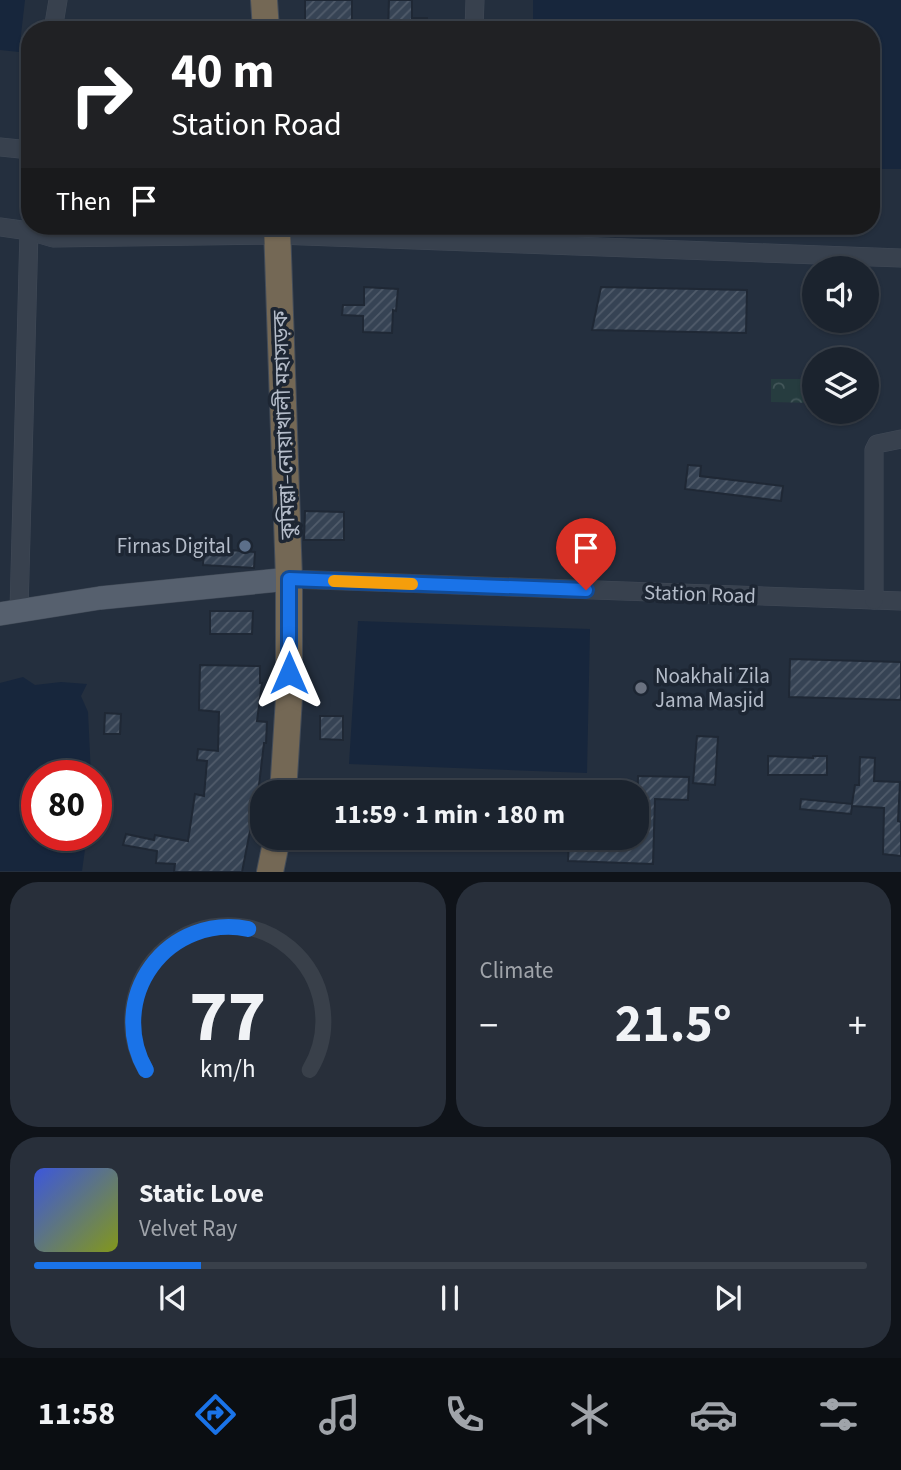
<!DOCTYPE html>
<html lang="en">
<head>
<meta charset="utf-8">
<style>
	body { margin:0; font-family:"Source Sans 3","Noto Sans Bengali",sans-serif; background:#282f3a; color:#f1f3f6; height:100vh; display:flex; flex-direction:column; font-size:26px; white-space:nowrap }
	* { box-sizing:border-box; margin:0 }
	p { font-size:23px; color:#a0a4aa }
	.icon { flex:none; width:38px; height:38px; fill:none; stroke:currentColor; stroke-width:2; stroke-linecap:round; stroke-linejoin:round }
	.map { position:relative; height:872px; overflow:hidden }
	.drawer { display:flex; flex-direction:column; gap:10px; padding:10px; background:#0f1319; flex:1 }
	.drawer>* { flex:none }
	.banner { position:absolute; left:21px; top:21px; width:859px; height:214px; border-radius:28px; box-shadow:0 2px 5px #0004,0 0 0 2px #39404a; background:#202124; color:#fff; overflow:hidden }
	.fabs { position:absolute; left:802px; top:256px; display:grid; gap:14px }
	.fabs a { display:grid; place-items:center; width:77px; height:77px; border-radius:50%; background:#1b232e; box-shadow:0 2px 5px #0004,0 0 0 2px #39404a; font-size:35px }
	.speed { position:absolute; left:21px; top:760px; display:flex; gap:14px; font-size:35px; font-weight:700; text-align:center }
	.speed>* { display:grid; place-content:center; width:91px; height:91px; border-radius:50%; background:#1b232e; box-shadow:0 2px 5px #0004,0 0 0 2px #39404a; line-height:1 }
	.speed .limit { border:10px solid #d22; background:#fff; color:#111 }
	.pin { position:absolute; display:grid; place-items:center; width:60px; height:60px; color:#fff; margin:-72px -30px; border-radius:50% 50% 50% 0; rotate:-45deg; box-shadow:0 0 7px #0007 }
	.pin .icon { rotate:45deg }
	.me { position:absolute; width:77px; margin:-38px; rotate:0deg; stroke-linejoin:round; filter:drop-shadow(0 0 5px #0008) }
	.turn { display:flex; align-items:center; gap:24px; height:147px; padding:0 35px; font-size:32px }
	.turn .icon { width:91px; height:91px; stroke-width:2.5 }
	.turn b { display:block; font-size:49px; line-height:60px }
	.then { display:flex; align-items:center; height:66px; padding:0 35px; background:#0003; gap:14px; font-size:26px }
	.big { font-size:52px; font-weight:700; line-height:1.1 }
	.drawer .tile { flex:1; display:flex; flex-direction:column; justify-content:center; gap:10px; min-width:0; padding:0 24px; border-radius:28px; background:#282f3a }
	.drawer .dial { align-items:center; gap:0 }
	.dial svg { height:182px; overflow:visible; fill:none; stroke:#39404a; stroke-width:7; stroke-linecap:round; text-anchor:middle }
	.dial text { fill:#f1f3f6; stroke:none }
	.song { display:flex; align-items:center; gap:21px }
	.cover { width:84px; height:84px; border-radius:10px; background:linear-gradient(135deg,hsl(230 70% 55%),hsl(70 70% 35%)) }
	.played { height:7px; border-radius:4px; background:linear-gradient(90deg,#1a73e8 20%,#39404a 20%) }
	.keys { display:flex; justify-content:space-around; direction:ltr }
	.heat { display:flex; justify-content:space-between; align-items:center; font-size:38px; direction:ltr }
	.drawer .tiles { flex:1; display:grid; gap:10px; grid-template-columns:1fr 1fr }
	.tile:last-child { grid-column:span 2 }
	.trip { position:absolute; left:250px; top:780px; width:399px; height:70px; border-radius:28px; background:#1b232e; box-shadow:0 2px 5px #0004,0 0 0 2px #39404a; font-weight:700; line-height:70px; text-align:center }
	.menu { display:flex; height:112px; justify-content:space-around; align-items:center; background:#0b0e12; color:#a0a4aa }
	.menu .icon { width:49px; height:49px }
	.menu .current { color:#1a73e8 }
	.menu b { font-size:32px; color:#f1f3f6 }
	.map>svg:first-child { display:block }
	.park { fill:url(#park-crowns) }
	.water { fill:#17263c }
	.building { fill:url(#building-hatch); stroke:#1f2835; stroke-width:2 }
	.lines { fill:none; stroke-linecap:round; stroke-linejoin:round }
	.minor-casing { stroke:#414a57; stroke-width:19 }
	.major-casing { stroke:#414a57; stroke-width:24 }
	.highway-casing { stroke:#434c59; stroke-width:28 }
	.minor { stroke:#38414e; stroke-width:18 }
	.major { stroke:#56606e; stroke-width:23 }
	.highway { stroke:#746855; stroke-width:26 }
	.route-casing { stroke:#114b97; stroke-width:18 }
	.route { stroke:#1a73e8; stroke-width:12 }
	.slow { stroke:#f59e0b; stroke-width:12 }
	.service-dot { fill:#5c6f8a; stroke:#1d2633; stroke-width:2.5 }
	.worship-dot { fill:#6b7280; stroke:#1d2633; stroke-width:2.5 }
	.labels { text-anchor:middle; stroke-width:7; stroke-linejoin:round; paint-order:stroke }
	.street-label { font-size:21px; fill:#b4bcc9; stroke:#1d2633 }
	.poi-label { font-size:21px; fill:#b4bcc9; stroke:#1d2633; text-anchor:end }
</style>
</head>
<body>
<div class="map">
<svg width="901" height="872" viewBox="0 0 901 872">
	<defs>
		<pattern id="park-crowns" width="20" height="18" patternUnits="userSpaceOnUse" patternTransform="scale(1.75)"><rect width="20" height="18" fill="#263c3f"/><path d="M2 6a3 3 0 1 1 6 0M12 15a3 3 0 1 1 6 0" fill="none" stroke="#435659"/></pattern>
		<pattern id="building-hatch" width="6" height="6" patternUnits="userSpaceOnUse" patternTransform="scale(1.75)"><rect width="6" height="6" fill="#364354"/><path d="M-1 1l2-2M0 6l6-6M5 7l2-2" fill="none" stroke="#515c6b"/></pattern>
	</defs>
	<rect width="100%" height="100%" fill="#242f3e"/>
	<!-- park -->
	<polygon class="park" points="771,379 814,379 814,403 771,402"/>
	<!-- water -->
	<g class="water">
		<polygon points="0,0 25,0 19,52 0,50"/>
		<polygon points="533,0 901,0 901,169 872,169 872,30 533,30"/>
		<polygon points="358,621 590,629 587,773 349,764"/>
		<polygon points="23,677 35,685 61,682 87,684 81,696 88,712 91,775 37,775 37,835 87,835 82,871 0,871 0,683"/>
	</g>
	<!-- building -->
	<g class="building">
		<rect x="305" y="0" width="47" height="30"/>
		<polygon points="389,0 412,0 412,18 427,18 427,30 388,30"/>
		<polygon points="364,287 398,289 396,311 393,310 392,333 363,332 363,316 342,315 343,305 364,305"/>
		<polygon points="601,287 747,290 746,333 592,330"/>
		<polygon points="688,465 701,466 700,476 783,486 781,501 685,489"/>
		<polygon points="305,511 344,512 344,540 304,540"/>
		<polygon points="204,548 255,552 254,568 203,565"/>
		<polygon points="210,611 253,611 252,634 210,634"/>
		<polygon points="790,659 901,662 901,700 789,697"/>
		<polygon points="200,665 260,666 260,683 262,683 257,721 267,722 266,743 264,743 257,802 261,803 257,823 252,821 242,872 174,872 175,864 156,863 157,851 123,845 126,834 154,840 155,835 188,841 195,794 204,796 207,761 197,760 198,749 218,751 219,712 199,710"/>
		<polygon points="105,713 121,714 120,734 104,734"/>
		<polygon points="320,716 343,716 343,740 320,739"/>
		<polygon points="697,736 718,737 715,785 693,783"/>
		<polygon points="768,756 813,758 813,756 827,756 827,775 768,775"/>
		<polygon points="860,757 875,758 874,781 900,782 898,821 901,822 901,856 883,854 884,808 852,806 851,814 800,809 801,799 852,804 855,785 859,785"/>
		<polygon points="638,776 689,777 688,800 655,799 653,864 568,861 569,838 637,838"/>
		<polygon points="545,779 601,780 601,793 545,793"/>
		<polygon points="506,781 540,786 539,793 505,793"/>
	</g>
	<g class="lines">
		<defs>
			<g id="minor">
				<polyline points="53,30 58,0"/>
				<polyline points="474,30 475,0"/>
				<polyline points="0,147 30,150"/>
				<polyline points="30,226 29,231 53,238 277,235 901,258"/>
				<polyline points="0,227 29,231 19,611"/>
				<polyline points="289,579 901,601"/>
				<polyline points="874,600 874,450 877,444 901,439"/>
			</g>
			<polyline id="major" points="0,614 100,598 289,579"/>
			<g id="highway">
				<polyline points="264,0 266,30"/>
				<polyline points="277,226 289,579 289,698 283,793"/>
				<polyline points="270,872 277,838"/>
			</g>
		</defs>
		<!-- minor casing -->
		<use href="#minor" class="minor-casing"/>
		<!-- major casing -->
		<use href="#major" class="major-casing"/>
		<!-- highway casing -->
		<use href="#highway" class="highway-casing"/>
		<!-- minor -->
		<use href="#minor" class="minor"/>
		<!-- major -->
		<use href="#major" class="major"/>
		<!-- highway -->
		<use href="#highway" class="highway"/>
	</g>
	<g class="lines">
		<defs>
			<polyline id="route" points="289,673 289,579 586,590"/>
		</defs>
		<!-- route casing -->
		<use href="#route" class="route-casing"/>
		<!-- route -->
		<use href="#route" class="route"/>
		<!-- slow -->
		<polyline class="slow" points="334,581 412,584"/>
	</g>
	<!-- markers -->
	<circle class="service-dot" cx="245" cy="546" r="7"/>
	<circle class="worship-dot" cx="641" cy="688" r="7"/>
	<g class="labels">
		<!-- street labels -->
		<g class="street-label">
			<text transform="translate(284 425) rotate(-92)" y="7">কুমিল্লা–নোয়াখালী মহাসড়ক</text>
			<text transform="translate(700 594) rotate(2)" y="7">Station Road</text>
		</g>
		<!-- poi labels -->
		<g class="poi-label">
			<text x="231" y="553">Firnas Digital</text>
			<text x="655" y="683" text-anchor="start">Noakhali Zila<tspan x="655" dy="24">Jama Masjid</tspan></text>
		</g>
	</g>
</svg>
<div class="fabs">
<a><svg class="icon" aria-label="sound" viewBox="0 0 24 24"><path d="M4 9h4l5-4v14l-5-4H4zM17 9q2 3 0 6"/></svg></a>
<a><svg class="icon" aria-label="layers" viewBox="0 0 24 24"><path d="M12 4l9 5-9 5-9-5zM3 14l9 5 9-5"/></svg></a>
</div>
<div class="speed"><div class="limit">80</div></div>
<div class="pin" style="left:586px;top:590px;background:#d93025"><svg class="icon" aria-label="arrive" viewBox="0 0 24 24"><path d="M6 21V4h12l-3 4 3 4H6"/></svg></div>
<svg class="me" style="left:289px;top:673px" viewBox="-20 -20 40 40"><path d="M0-17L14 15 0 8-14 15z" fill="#1a73e8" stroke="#fff" stroke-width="4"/></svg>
<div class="trip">11:59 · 1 min · 180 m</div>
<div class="banner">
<div class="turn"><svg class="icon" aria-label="right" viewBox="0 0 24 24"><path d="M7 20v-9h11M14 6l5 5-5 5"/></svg><div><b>40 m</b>Station Road</div></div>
<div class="then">Then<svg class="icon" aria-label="arrive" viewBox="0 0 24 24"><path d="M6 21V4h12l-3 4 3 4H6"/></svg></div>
</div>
</div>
<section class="drawer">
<div class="tiles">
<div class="tile dial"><svg viewBox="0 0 100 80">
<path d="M14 69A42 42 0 1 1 86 69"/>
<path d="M14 69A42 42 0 0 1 59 7" stroke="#1a73e8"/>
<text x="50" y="56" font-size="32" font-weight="700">77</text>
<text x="50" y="72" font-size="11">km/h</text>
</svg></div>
<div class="tile"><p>Climate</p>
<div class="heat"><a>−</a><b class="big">21.5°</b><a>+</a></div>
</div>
<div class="tile">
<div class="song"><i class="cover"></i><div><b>Static Love</b><p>Velvet Ray</p></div></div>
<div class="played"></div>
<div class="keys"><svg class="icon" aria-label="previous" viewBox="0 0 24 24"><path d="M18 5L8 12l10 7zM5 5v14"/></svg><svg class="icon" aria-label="pause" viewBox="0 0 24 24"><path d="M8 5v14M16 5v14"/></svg><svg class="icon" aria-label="next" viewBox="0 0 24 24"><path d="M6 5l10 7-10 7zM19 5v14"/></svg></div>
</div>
</div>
</section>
<nav class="menu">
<b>11:58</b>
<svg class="icon current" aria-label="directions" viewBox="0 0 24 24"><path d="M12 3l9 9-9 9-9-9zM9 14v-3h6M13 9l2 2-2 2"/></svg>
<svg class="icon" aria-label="music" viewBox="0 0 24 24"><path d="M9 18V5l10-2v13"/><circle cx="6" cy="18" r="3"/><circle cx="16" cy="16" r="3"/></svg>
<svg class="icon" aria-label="phone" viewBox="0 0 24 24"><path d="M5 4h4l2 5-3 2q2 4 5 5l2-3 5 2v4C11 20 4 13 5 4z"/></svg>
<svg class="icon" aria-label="climate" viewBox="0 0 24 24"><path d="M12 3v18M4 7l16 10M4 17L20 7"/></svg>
<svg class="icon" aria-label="car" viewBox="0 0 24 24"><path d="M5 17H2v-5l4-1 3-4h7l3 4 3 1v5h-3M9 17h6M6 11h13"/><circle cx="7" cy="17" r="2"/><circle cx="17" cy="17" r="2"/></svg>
<svg class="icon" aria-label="filters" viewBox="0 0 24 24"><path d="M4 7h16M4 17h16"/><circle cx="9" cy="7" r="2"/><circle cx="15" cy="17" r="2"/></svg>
</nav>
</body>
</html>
